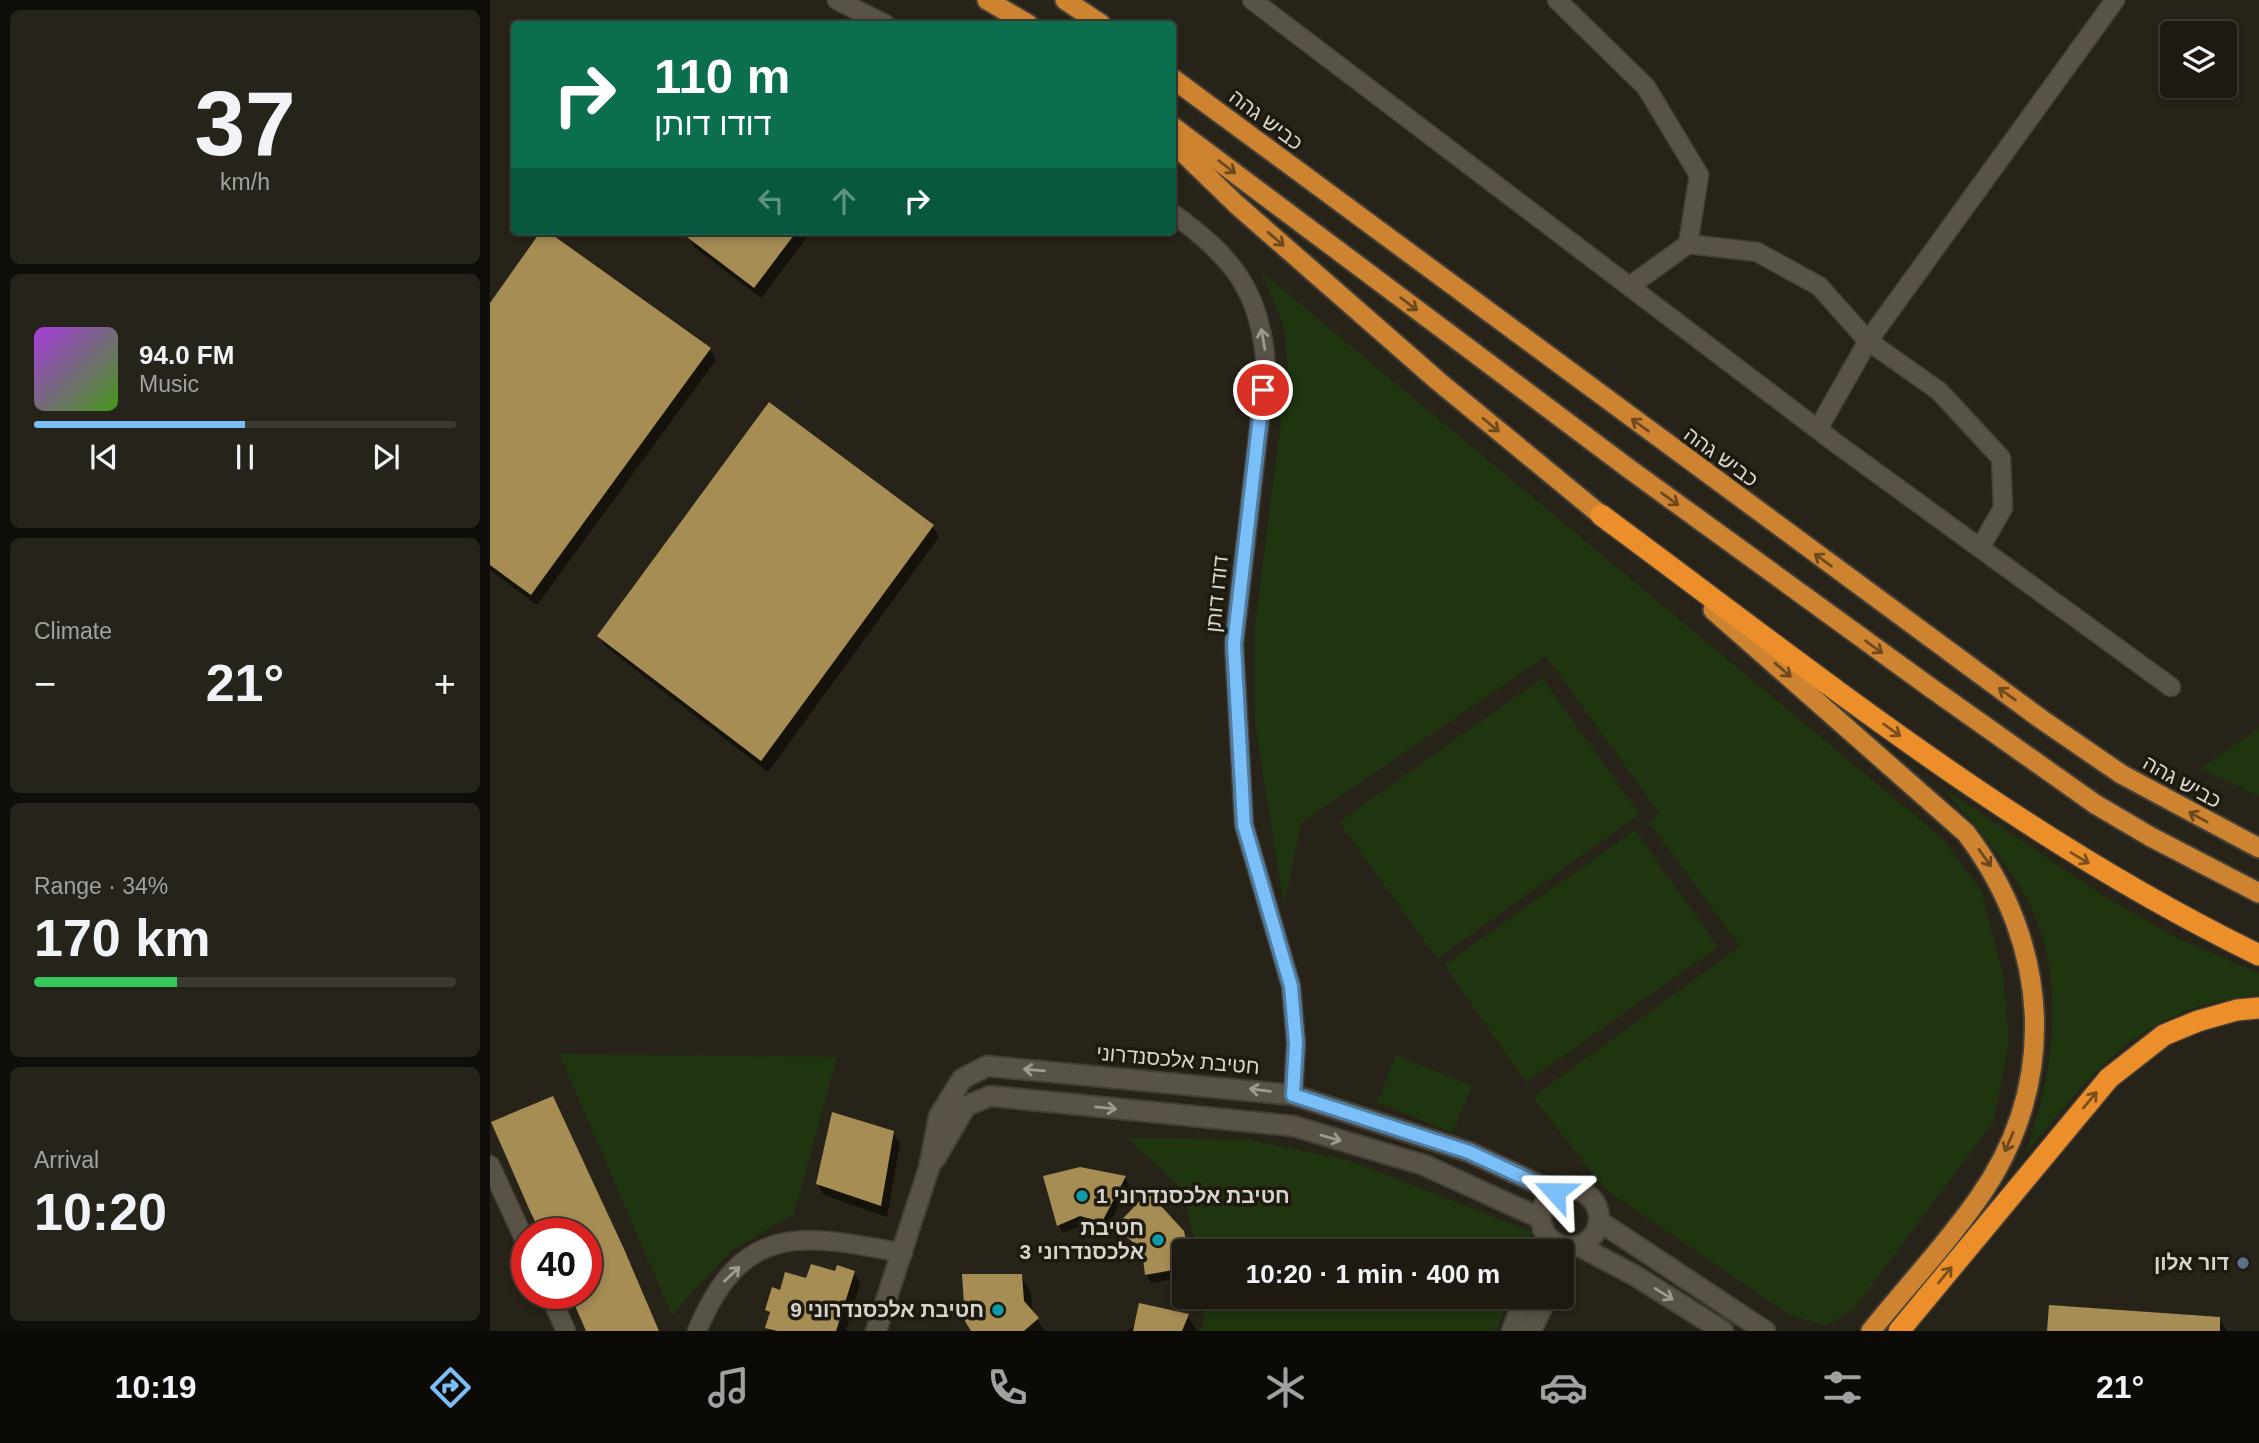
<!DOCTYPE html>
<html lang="en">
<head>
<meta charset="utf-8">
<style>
	body { margin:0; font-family:Arial,Heebo,sans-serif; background:#26231b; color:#f1f3f6; height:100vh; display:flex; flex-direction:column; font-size:26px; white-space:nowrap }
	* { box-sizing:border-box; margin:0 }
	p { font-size:23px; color:#a1a19f }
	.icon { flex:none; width:38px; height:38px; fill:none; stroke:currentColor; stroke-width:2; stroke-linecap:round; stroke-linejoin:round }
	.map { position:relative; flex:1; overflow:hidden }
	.drawer { display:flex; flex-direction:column; gap:10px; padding:10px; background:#100e0a; width:490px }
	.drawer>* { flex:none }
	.top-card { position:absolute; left:21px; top:21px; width:665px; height:214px; border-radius:7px; box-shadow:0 4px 10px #0003,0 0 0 2px #3c3832; background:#0b6e4f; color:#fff; overflow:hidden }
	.controls { position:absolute; left:1670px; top:21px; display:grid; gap:14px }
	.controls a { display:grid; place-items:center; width:77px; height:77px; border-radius:7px; background:#1e1a12; box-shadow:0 4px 10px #0003,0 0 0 2px #3c3832; font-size:35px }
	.speed { position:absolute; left:21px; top:1218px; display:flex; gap:14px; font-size:35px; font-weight:700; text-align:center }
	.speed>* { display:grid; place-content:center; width:91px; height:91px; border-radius:50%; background:#1e1a12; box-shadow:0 4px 10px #0003,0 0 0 2px #3c3832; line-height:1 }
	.speed .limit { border:10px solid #d22; background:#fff; color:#111 }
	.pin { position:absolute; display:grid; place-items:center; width:60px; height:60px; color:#fff; margin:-30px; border:4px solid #fff; border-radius:50%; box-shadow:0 2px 7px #0007 }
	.me { position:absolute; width:77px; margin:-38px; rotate:294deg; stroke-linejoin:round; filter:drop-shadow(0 0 5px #0008) }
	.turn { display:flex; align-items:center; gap:24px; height:147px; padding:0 28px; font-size:32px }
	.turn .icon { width:91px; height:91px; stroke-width:2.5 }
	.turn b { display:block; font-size:49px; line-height:60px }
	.lanes { display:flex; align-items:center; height:66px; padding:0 28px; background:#0003; justify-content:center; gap:35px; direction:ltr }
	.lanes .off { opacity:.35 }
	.big { font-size:52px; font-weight:700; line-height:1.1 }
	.drawer .tile { flex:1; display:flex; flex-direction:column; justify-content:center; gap:10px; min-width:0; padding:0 24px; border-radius:10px; background:#26231b }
	.drawer .dial { align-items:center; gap:0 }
	.dial b { font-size:91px; line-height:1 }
	.song { display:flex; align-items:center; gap:21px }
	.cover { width:84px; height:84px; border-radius:10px; background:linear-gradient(135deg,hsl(280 70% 55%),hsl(100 70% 35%)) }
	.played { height:7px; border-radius:4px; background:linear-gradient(90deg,#7abff8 50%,#3c3832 50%) }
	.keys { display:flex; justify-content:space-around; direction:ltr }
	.heat { display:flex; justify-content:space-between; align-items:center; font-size:38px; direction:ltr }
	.charge { height:10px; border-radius:5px; background:linear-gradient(90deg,#34c759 34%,#3c3832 0) }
	.trip { position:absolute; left:682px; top:1239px; width:402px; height:70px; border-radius:7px; background:#1e1a12; box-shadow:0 4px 10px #0003,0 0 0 2px #3c3832; font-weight:700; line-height:70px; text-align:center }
	.tab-bar { display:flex; height:112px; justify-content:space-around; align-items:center; background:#0c0a07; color:#a1a19f }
	.tab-bar .icon { width:49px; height:49px }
	.tab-bar .selected { color:#7abff8 }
	.tab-bar b { font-size:32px; color:#f1f3f6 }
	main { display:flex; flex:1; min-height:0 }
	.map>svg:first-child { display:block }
	.green { fill:#1e3510 }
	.shadow { fill:#0007 }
	.building { fill:#a58d54 }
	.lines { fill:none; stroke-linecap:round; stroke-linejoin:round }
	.minor-casing { stroke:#444038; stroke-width:21 }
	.tertiary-casing { stroke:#444038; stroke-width:23 }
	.trunk-casing { stroke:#444038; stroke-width:23 }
	.motorway-casing { stroke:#444038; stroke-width:24 }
	.minor { stroke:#595347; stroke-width:18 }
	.tertiary { stroke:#595347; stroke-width:19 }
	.trunk { stroke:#ce8330; stroke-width:19 }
	.motorway { stroke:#ec8f2b; stroke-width:21 }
	.oneway { stroke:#6d491e }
	.oneway2 { stroke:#9e9a91 }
	.oneway3 { stroke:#7b4f1c }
	.route-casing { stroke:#4f7ca1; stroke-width:18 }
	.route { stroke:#7abff8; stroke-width:12 }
	.culture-dot { fill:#0f9aa8; stroke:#1e1a0f; stroke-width:2.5 }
	.service-dot { fill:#5c6f8a; stroke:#1e1a0f; stroke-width:2.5 }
	.labels { text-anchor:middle; stroke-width:7; stroke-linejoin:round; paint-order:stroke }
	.street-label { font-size:21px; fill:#d7d4cd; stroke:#1e1a0f }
	.poi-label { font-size:21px; font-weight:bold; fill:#d7d4cd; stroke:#1e1a0f; text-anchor:end }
</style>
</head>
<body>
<main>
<section class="drawer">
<div class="tile dial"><b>37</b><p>km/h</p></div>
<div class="tile">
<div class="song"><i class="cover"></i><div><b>94.0 FM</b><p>Music</p></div></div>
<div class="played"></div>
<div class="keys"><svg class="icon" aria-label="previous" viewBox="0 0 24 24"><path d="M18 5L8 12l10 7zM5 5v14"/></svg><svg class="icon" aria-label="pause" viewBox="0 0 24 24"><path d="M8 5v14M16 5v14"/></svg><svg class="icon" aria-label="next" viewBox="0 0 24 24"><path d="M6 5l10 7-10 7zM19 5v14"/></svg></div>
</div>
<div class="tile"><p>Climate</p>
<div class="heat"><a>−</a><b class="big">21°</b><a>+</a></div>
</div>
<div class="tile"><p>Range · 34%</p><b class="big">170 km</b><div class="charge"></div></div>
<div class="tile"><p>Arrival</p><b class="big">10:20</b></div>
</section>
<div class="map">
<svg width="1769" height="1331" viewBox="0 0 1769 1331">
	<rect width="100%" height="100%" fill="#282318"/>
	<!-- green -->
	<g class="green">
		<polygon points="772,272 1452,838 1491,890 1513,976 1519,1039 1504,1121 1364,1309 1338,1325 1301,1316 1115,1189 1043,1097 1250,946 1158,821 1170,814 1056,656 811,823 794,905 765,723 765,626 798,366 794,327"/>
		<polygon points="1052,678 1150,814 947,959 849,822"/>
		<polygon points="1769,728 1769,796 1710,769"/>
		<path d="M1453 788 1617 898 1685 937 1769 973V995C1648 1007 1607 1069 1535 1154 1564 1074 1579 973 1534 894 1512 855 1482 822 1453 788Z"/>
		<polygon points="1145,830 1228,947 1036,1082 954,965"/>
		<polygon points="69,1054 347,1057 304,1214 242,1250 182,1315"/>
		<polygon points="906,1055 982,1086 962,1133 887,1102"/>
		<polygon points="637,1138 754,1139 858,1160 1043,1232 1036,1251 707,1251 693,1190"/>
		<polygon points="712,1297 1019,1297 1007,1331 710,1331 714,1321"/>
	</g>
	<!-- shadow -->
	<g class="shadow">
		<polygon points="54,231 220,349 226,360 47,605 0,570 0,306"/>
		<polygon points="202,231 322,231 271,298 204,247 198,236"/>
		<polygon points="442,526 449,537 278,772 116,647 109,636"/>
		<polygon points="72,1116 169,1331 96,1331 79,1293 96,1293 96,1234"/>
		<polygon points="403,1132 410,1144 397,1217 334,1195 328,1184"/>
		<polygon points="635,1177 639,1185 616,1230 596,1224 573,1233 568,1225"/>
		<polygon points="627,1227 692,1232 700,1251 695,1251 695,1277 661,1283 656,1275 654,1254"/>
		<polygon points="364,1272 370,1284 356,1331 279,1331 281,1317 277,1310 291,1292 317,1280"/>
		<polygon points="531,1276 541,1293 542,1313 555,1331 482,1331"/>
		<polygon points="698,1316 707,1331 637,1331 646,1325"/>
		<polygon points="1729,1319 1737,1331 1559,1331"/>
	</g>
	<!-- building -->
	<g class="building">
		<polygon points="51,231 57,231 221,348 41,595 0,565 0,303"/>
		<polygon points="189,231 307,231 264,288"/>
		<polygon points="279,402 444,525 271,761 107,636"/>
		<polygon points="63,1096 134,1249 169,1331 96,1331 82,1299 96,1293 96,1234 51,1234 40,1211 1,1122"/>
		<polygon points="342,1112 404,1131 391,1206 326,1184"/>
		<polygon points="590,1167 636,1176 612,1222 590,1216 567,1226 553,1176"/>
		<polygon points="658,1192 694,1231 698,1251 695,1251 695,1268 655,1275 652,1250 625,1227"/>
		<polygon points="321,1264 345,1271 347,1265 365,1271 346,1331 287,1331 275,1328 280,1312 275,1310 282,1287 290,1290 295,1272 316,1278"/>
		<polygon points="472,1274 532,1274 534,1301 549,1318 534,1331 481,1331 475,1321"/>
		<polygon points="649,1303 699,1314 692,1331 643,1331"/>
		<polygon points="1559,1305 1730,1317 1730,1331 1557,1331"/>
	</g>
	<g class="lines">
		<defs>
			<g id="minor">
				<polyline points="347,0 395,24"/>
				<polyline points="762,0 1347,444 1681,687"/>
				<polyline points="1067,0 1156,87 1209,175 1198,244 1140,286"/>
				<path d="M682 213C742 256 771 291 776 367L744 644 754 825 801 986 806 1043 803 1095"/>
				<polyline points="1198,244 1267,252 1329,286 1378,341 1328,429"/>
				<polyline points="1490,548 1513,508 1511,458 1449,391 1378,341 1625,0"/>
				<polyline points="0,1165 37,1245"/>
				<polyline points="59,1293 76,1331"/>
				<path d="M207 1331C253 1221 312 1234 413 1253"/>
			</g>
			<g id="tertiary">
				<polyline points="445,1159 476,1106 500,1096 803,1126 934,1165 1050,1218"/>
				<circle cx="1080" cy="1218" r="29"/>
				<polyline points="1109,1221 1275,1331"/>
				<polyline points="1089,1246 1144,1275 1233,1331"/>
				<polyline points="386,1331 439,1168 449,1116 472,1079 497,1066 803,1095 979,1152 1065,1192"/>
				<polyline points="1022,1331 1034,1297"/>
				<polyline points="1041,1331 1057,1297"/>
			</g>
			<g id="trunk">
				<polyline points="497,0 538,24"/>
				<polyline points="575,0 611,24"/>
				<polyline points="682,78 1551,719 1631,774 1769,848"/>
				<polyline points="682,126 1138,468 1441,688 1605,804 1661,837 1769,893"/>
				<polyline points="682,142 746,204 948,381 1123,525"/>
				<path d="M1223 610 1476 833C1560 944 1570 1083 1488 1199 1456 1245 1416 1287 1381 1331"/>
			</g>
			<g id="motorway">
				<path d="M1111 515C1325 673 1528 838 1769 955"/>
				<polyline points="1409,1331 1619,1078 1674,1035 1708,1021 1747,1010 1769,1008"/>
			</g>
		</defs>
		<!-- minor casing -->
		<use href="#minor" class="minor-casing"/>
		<!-- tertiary casing -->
		<use href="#tertiary" class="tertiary-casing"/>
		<!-- trunk casing -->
		<use href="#trunk" class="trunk-casing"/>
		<!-- motorway casing -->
		<use href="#motorway" class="motorway-casing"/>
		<!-- minor -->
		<use href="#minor" class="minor"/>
		<!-- tertiary -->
		<use href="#tertiary" class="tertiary"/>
		<!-- trunk -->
		<use href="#trunk" class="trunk"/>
		<!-- motorway -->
		<use href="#motorway" class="motorway"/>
	</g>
	<!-- one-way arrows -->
	<defs><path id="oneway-shaft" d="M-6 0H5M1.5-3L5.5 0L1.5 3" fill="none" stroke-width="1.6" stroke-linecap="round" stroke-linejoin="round" transform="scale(1.75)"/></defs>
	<g class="oneway">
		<use href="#oneway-shaft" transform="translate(737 167) rotate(37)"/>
		<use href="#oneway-shaft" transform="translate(786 239) rotate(41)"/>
		<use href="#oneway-shaft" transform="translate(919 304) rotate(37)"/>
		<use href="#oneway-shaft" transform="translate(1001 425) rotate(40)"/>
		<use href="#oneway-shaft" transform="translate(1150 425) rotate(-144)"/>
		<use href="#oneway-shaft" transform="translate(1180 499) rotate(36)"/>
		<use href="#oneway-shaft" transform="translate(1333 560) rotate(-144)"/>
		<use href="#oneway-shaft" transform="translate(1384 647) rotate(36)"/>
		<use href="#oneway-shaft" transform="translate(1293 670) rotate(41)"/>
		<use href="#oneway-shaft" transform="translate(1517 694) rotate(-144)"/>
		<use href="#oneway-shaft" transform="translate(1708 817) rotate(-151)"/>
		<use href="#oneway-shaft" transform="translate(1495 858) rotate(55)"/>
		<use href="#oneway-shaft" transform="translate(1519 1142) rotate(113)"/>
	</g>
	<g class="oneway2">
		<use href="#oneway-shaft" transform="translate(773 339) rotate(-100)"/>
		<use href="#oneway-shaft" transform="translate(544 1070) rotate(-175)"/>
		<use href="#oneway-shaft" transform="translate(770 1090) rotate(-173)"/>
		<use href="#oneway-shaft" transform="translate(616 1108) rotate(6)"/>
		<use href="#oneway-shaft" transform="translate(841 1138) rotate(16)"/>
		<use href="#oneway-shaft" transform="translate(242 1274) rotate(-44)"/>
		<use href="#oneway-shaft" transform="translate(1174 1294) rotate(32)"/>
	</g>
	<g class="oneway3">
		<use href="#oneway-shaft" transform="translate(1402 730) rotate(36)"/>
		<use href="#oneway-shaft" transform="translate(1590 858) rotate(31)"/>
		<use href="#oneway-shaft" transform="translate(1600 1100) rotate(-50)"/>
		<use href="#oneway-shaft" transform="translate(1455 1275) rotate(-50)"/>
	</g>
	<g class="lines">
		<defs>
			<polyline id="route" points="773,390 744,644 754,825 801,986 806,1043 803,1095 979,1152 1065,1192"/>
		</defs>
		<!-- route casing -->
		<use href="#route" class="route-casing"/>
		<!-- route -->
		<use href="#route" class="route"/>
	</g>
	<!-- markers -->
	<g class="culture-dot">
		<circle cx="592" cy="1196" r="7"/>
		<circle cx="668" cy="1240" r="7"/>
		<circle cx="508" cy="1310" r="7"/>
	</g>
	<circle class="service-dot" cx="1753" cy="1263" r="7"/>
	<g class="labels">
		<!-- street labels -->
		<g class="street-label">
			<text transform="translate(776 120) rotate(37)" y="7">כביש גהה</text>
			<text transform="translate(1231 457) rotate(36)" y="7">כביש גהה</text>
			<text transform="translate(727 594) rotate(-84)" y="7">דודו דותן</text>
			<text transform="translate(1692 782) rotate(29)" y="7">כביש גהה</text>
			<text transform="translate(688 1060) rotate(5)" y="7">חטיבת אלכסנדרוני</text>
		</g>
		<!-- poi labels -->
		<g class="poi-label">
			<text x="606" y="1203" text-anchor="start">חטיבת אלכסנדרוני 1</text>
			<text x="654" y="1235">חטיבת<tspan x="654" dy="24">אלכסנדרוני 3</tspan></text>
			<text x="1739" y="1270">דור אלון</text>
			<text x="494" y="1317">חטיבת אלכסנדרוני 9</text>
		</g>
	</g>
</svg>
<div class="controls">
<a><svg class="icon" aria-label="layers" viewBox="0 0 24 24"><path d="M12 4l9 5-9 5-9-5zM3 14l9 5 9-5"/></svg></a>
</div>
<div class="speed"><div class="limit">40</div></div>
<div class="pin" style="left:773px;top:390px;background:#d93025"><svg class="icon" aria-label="arrive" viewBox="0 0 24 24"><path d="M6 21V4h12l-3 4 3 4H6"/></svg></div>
<svg class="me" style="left:1065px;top:1192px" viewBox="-20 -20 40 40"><path d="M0-17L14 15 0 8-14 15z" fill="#7abff8" stroke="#fff" stroke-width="4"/></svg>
<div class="trip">10:20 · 1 min · 400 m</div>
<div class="top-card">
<div class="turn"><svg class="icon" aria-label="right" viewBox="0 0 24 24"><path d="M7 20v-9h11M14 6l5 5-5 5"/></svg><div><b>110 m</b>דודו דותן</div></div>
<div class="lanes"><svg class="icon off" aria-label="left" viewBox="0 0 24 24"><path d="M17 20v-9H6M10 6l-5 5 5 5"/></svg><svg class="icon off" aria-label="ahead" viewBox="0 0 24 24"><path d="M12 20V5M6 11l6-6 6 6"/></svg><svg class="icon" aria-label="right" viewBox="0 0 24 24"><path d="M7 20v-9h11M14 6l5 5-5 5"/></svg></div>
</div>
</div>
</main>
<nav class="tab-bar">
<b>10:19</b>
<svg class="icon selected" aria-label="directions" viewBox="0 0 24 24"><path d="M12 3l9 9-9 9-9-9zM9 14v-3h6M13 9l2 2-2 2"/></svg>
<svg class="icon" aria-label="music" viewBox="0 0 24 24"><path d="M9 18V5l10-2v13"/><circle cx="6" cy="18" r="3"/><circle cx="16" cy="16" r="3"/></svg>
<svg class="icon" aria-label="phone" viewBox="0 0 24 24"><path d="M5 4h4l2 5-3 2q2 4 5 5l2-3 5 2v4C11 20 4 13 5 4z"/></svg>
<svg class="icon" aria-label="climate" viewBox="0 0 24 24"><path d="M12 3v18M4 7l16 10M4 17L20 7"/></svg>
<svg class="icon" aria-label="car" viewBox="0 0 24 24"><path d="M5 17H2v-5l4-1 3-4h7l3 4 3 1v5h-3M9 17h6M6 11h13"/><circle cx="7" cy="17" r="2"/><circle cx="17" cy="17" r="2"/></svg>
<svg class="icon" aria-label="filters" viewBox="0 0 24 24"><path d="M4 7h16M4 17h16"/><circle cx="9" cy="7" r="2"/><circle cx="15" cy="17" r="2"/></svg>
<b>21°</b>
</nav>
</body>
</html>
